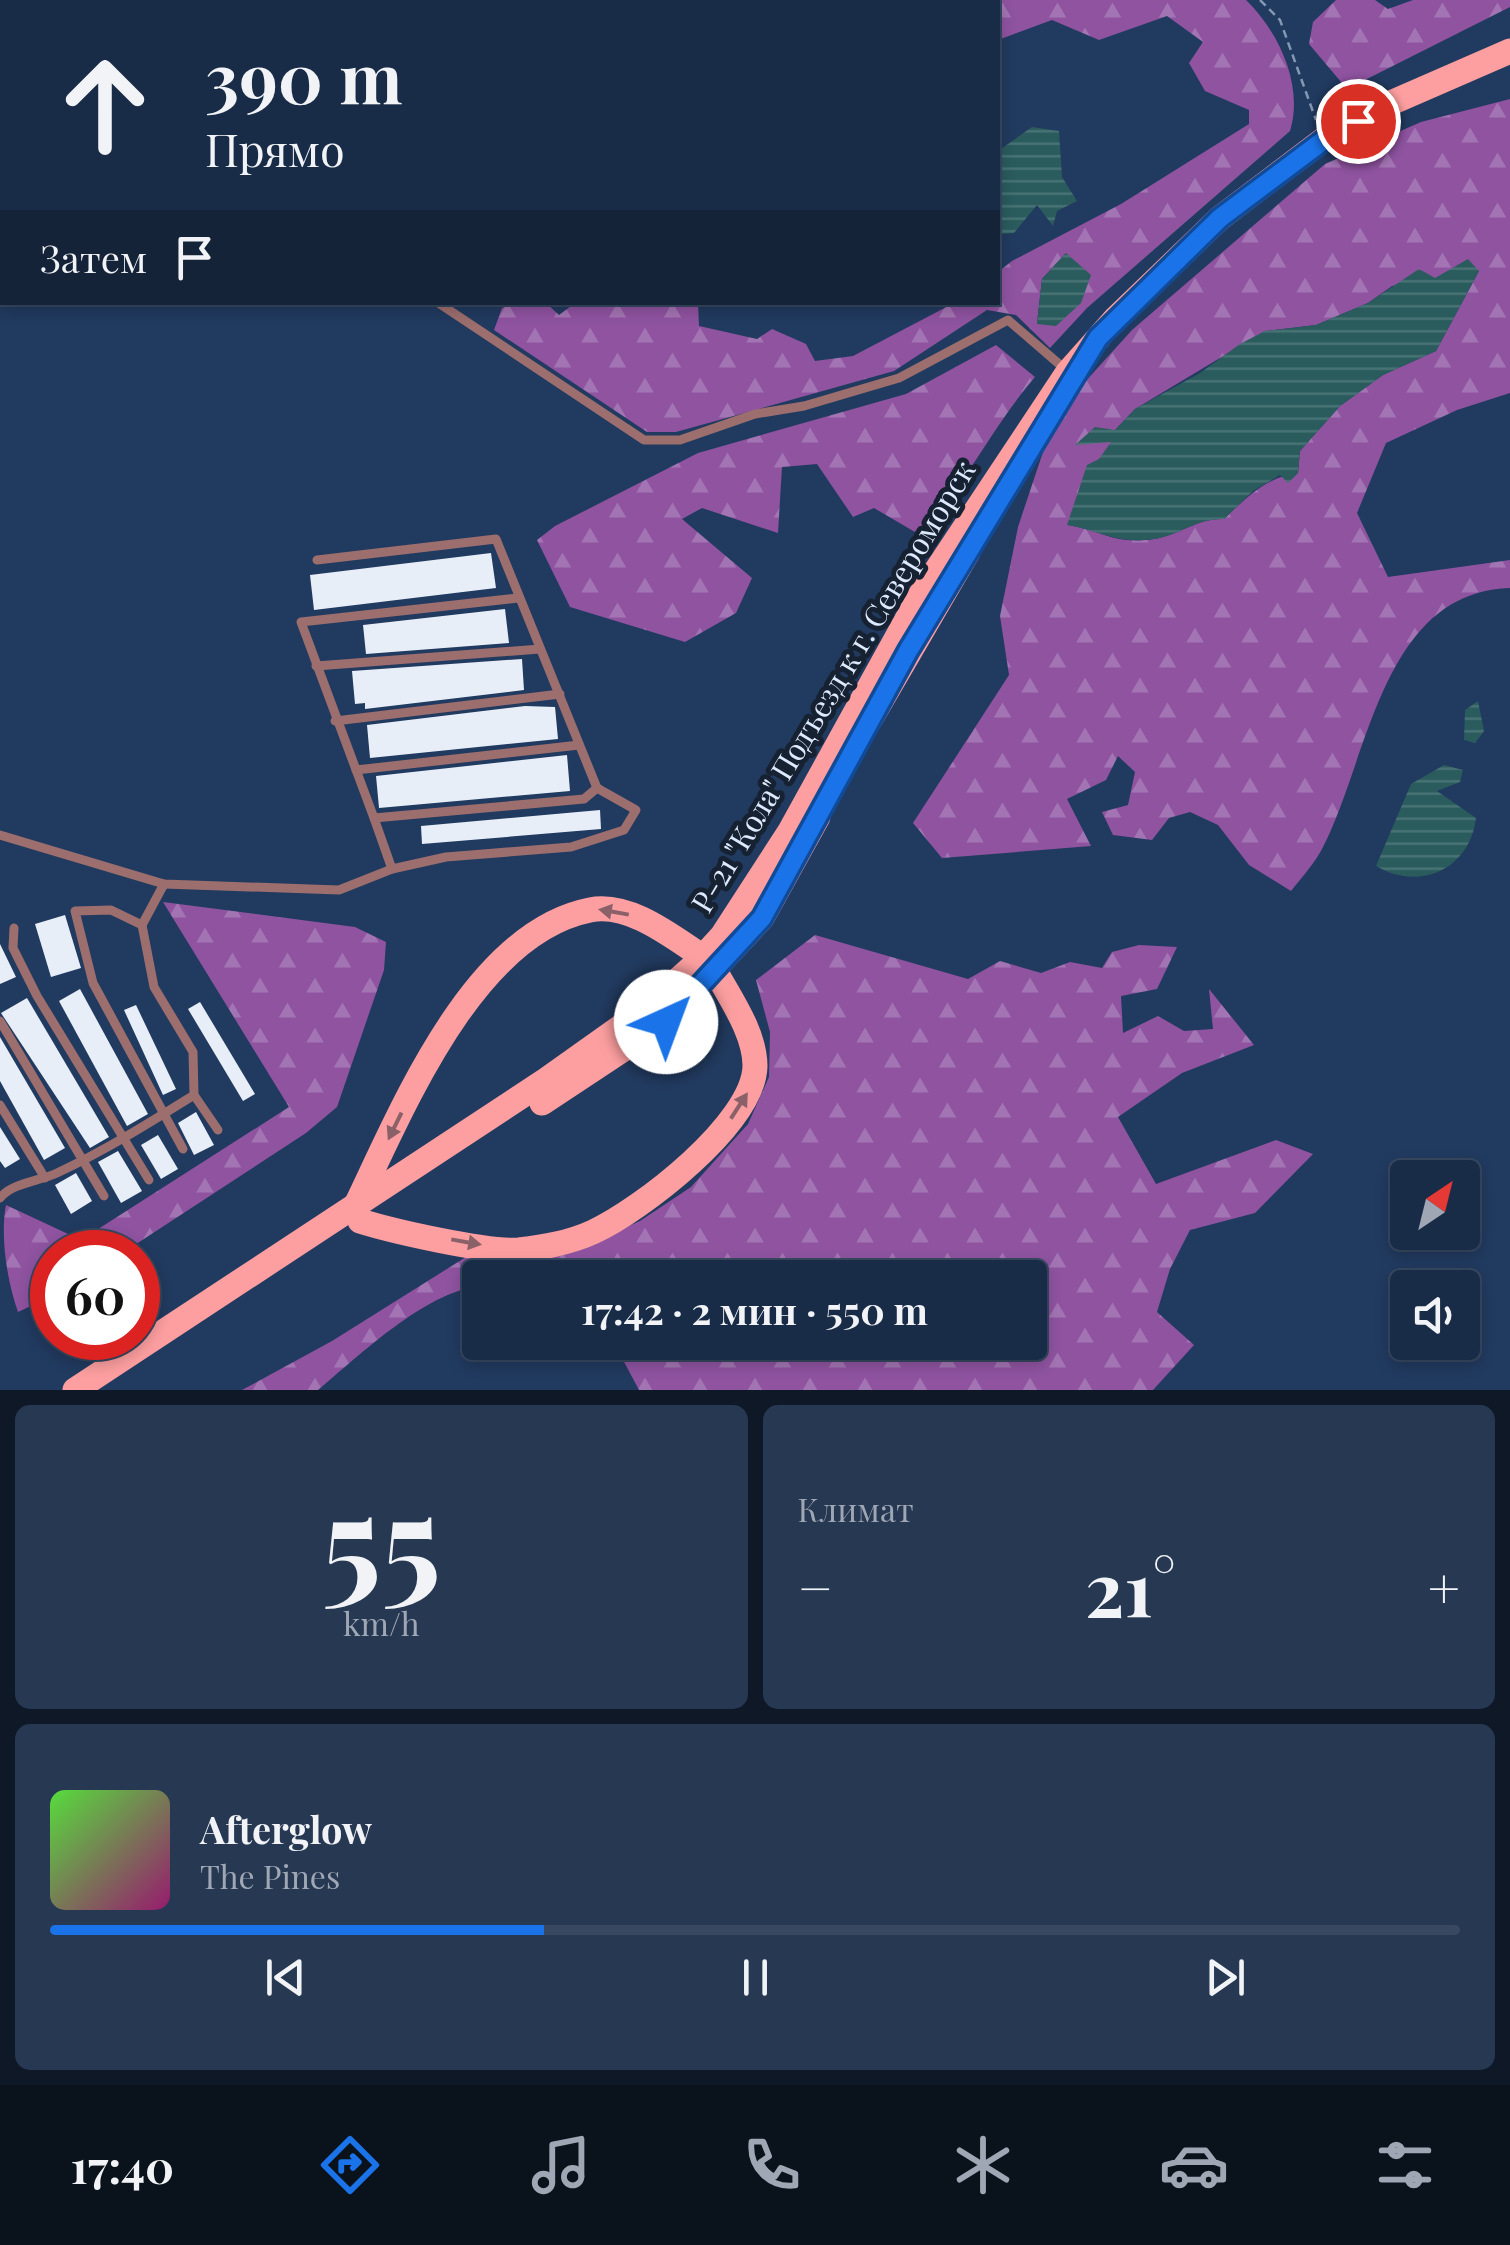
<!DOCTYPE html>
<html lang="ru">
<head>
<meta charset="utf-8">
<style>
	body { margin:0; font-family:"Playfair Display",serif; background:#263852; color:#f1f3f6; height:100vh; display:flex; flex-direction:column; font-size:38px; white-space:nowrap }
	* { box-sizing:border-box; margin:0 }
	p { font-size:32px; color:#9fa7b4 }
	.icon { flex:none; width:55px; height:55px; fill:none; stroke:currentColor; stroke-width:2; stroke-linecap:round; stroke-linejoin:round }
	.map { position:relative; height:1390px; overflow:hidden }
	.sheet { display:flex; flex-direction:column; gap:15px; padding:15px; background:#0e1827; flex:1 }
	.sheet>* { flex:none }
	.banner { position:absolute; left:0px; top:0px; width:1000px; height:305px; box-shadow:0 5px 15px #0003,0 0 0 2px #374860; background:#192c47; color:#f1f3f6; overflow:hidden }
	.needle { width:65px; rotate:35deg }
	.buttons { position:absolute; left:1390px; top:1160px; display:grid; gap:20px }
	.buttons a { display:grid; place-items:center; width:90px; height:90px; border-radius:10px; background:#192c47; box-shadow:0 5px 15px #0003,0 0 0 2px #374860; font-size:50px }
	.speed { position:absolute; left:30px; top:1230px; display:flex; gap:20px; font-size:50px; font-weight:700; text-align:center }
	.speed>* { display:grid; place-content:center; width:130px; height:130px; border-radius:50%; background:#192c47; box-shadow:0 5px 15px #0003,0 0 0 2px #374860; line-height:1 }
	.speed .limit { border:15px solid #d22; background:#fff; color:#111 }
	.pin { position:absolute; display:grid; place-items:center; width:85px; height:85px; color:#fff; margin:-42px; border:5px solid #fff; border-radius:50%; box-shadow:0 2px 10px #0007 }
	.me { position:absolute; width:110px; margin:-55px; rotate:43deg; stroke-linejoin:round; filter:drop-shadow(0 0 8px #0008) }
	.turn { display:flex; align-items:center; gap:35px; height:210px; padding:0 40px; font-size:45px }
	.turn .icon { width:130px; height:130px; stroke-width:2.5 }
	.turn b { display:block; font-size:70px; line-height:85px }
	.then { display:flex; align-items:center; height:95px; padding:0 40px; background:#0003; gap:20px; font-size:38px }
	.big { font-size:75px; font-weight:700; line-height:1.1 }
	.sheet .card { flex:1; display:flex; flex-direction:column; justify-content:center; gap:15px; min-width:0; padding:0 35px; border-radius:15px; background:#263852 }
	.sheet .dial { align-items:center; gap:0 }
	.dial b { font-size:130px; line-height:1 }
	.song { display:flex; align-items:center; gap:30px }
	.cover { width:120px; height:120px; border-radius:15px; background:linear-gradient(135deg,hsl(110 70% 55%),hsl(320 70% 35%)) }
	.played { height:10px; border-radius:5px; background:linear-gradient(90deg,#1a73e8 35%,#374860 35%) }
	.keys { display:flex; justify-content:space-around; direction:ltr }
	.heat { display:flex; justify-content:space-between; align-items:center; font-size:55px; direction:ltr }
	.sheet .tiles { flex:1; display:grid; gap:15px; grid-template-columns:1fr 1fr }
	.card:last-child { grid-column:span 2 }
	.trip { position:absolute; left:462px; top:1260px; width:585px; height:100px; border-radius:10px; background:#192c47; box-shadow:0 5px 15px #0003,0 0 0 2px #374860; font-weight:700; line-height:100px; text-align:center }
	.tabs { display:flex; height:160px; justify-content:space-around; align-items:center; background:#0a121c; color:#9fa7b4 }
	.tabs .icon { width:70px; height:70px }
	.tabs .active { color:#1a73e8 }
	.tabs b { font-size:45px; color:#f1f3f6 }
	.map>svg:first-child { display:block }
	.forest { fill:url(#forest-firs); fill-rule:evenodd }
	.water { fill:url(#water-rules) }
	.building { fill:#e8eef8 }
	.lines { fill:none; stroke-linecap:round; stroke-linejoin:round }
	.path { stroke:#8598b3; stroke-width:2.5; stroke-dasharray:8 5; stroke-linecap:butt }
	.lane { stroke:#9c6e6e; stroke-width:9 }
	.primary { stroke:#fd9fa0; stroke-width:25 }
	.oneway { fill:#8a6069 }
	.route-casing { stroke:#114b97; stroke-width:25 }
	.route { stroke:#1a73e8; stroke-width:18 }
	.labels { text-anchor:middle; stroke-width:10; stroke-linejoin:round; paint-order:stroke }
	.street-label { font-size:30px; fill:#ddeafd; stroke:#162132 }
</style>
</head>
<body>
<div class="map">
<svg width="1510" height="1390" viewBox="0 0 1510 1390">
	<defs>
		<pattern id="forest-firs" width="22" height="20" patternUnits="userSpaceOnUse" patternTransform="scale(2.5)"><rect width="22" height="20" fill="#8f53a0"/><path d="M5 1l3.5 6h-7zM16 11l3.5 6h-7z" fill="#a374b3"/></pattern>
		<pattern id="water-rules" width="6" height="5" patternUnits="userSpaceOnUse" patternTransform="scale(2.5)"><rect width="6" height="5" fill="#2a5b5d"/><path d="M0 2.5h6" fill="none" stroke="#487375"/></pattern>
	</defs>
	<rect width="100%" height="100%" fill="#213a5f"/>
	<!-- forest -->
	<g class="forest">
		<polygon points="411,0 726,0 411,2"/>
		<path d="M842 0H1246C1279 32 1304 86 1290 131L1087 308 1050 348 1016 315 987 310 894 371 676 432H647L494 330 502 308 515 303H546L559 315 575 303H698L699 326 757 339 772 329 806 344 815 361 853 356 954 303 998 302V272L1012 261 1121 204 1249 124V110L1205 91 1189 63 1203 42 1167 16 1099 40 1052 20 998 40V2ZM1066 253 1037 323 1042 279Z"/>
		<polygon points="1336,0 1375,0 1388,9 1413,0 1510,0 1510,7 1347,89 1309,44 1313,22"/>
		<path d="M1510 99V393L1457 410 1386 443 1357 513 1388 577 1510 560V588C1382 592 1369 758 1323 847 1315 863 1302 877 1291 891L1249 865 1218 825 1190 812 1169 818 1152 840 1113 835 1102 812 1128 805 1135 772 1118 756 1106 780 1067 799 1091 846 942 858 913 823 1009 675 1000 616 1018 527 1050 431 1084 383 1132 330 1325 164 1421 122ZM1479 271 1436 351 1383 375 1340 406 1300 451 1298 473C1266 477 1247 497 1224 519 1197 518 1180 535 1154 539 1115 545 1103 531 1068 525L1112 441H1092L1115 430 1135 409 1265 331 1316 325 1368 303 1392 286Z"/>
		<path d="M996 345 1035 377C992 427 964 487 920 535L874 508 853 517 817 464 782 467 778 533 702 508 682 519 752 578 736 613 685 642 570 607 537 540 555 526 698 453 906 394Z"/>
		<path d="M163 902 355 927 386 942 384 970 337 1107 306 1133 124 1252H52V1296L18 1312C7 1281 0 1236 6 1205L81 1240 289 1107Z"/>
		<path d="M815 935 968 979 1000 961 1041 973 1070 962 1102 968 1112 952 1139 945 1177 947 1157 989 1121 996 1123 1033 1158 1016 1184 1031 1213 1029 1209 989 1254 1045 1182 1073 1118 1117 1156 1184 1276 1140 1313 1154 1255 1213 1190 1230 1170 1269 1157 1312 1194 1345 1153 1390H639L614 1343 1030 1342V1278H480V1286C425 1292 360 1355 318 1390H242L332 1341 466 1257 560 1256 640 1221 691 1187 748 1124 769 1077 770 1032 756 980Z"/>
	</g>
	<!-- water -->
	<g class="water">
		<polygon points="1032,127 1059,131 1062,177 1077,201 1057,211 1053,226 1037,205 1014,233 998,234 998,151"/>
		<polygon points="1066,253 1091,275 1081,303 1056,326 1037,324 1042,279"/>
		<path d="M1468 259 1479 271 1436 351 1383 375 1340 406 1300 451 1298 473 1288 483 1280 475 1253 491 1224 519C1197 518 1180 535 1154 539 1117 544 1101 531 1067 525L1087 465 1099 459 1111 442 1075 445 1095 427 1115 430 1135 409 1200 373 1240 344 1265 331 1316 325 1368 303 1419 269 1435 278Z"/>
		<polygon points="1478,701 1484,731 1475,743 1464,740 1465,710"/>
		<path d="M1444 765 1463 770 1460 782 1437 791 1476 818C1470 869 1420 892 1376 866L1411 784Z"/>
	</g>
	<!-- building -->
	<g class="building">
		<polygon points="491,553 496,588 314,610 310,575"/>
		<polygon points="505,609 509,643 366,654 363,625"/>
		<polygon points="522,659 524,690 365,709 365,703 355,704 352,671"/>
		<polygon points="525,706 555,707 558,739 370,758 367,725"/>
		<polygon points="567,755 570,791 379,808 376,776"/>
		<polygon points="600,810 601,829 422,844 421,826"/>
		<polygon points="65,915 81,968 51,977 35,924"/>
		<polygon points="0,944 16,977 0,984"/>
		<polygon points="80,989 148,1114 127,1126 59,1001"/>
		<polygon points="27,998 109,1137 90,1148 1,1013"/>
		<polygon points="200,1002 255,1094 243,1101 188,1009"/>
		<polygon points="136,1005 176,1089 163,1095 124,1010"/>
		<polygon points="0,1037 65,1148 44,1160 0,1081"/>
		<polygon points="196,1112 214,1145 194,1155 178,1123"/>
		<polygon points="0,1127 20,1159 5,1168 0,1161"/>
		<polygon points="158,1135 178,1169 161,1179 141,1145"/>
		<polygon points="118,1151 142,1191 121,1203 98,1162"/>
		<polygon points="76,1173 92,1201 71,1214 55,1185"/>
	</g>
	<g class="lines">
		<!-- path -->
		<polyline class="path" points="1260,0 1280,20 1316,120"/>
		<!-- lane -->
		<g class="lane">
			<polyline points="345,0 346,2"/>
			<polyline points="437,302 644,440 680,440 755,414 804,406 899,378 1008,320 1066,370"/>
			<polyline points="317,560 496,539 597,788"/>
			<polyline points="316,666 540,649"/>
			<polyline points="335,721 560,694"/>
			<polyline points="356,770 579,745"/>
			<polyline points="374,818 392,869"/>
			<polyline points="0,835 164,884 339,890 392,869 446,857 571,847 624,830 636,810 597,788 584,799 374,818 301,622 518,598"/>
			<polyline points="142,925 111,910 75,911 93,983 183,1149"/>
			<polyline points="14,928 13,948 37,996 149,1180"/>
			<polyline points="0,1021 104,1196"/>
			<polyline points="194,1095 218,1130"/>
			<polyline points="0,1105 45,1178"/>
			<path d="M0 1198C12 1183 40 1181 57 1173 106 1150 149 1123 194 1095L193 1052 154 987 142 925 164 884"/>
		</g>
		<!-- primary -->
		<g class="primary">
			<polyline points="870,720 968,552"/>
			<polyline points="542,1103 666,1021 762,918 818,817"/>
			<path d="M356 1205C402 1110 473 933 590 910 628 902 670 935 700 955"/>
			<path d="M360 1221C392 1231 488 1253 519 1250 544 1247 569 1243 593 1232 641 1210 754 1123 755 1066 755 1034 732 1001 717 974"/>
			<polyline points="75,1390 546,1080 643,1011 700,960 722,936 790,831 922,592 1068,372 1115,319 1220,218 1323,140 1393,102 1510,51"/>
		</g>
	</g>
	<!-- one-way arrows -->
	<defs><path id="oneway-solid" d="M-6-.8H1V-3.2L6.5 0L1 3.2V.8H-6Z" transform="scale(2.5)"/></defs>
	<g class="oneway">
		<use href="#oneway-solid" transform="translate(614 912) rotate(-170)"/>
		<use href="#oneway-solid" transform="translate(739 1106) rotate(-57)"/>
		<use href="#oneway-solid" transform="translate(395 1126) rotate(116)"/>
		<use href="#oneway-solid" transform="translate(466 1242) rotate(10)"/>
	</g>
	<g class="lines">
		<defs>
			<polyline id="route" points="666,1022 762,918 908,651 1098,338 1220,218 1324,140 1358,121"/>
		</defs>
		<!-- route casing -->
		<use href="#route" class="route-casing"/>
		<!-- route -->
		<use href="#route" class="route"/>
	</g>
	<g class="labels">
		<!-- street labels -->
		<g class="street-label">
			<text transform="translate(834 687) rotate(-59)" y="10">Р-21 "Кола" Подъезд к г. Североморск</text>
		</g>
	</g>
</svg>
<div class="buttons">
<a><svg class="needle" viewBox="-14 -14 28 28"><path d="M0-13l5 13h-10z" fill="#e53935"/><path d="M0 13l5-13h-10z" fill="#9fa7b4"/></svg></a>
<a><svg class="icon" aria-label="sound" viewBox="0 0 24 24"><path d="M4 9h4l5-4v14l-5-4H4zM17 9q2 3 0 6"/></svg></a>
</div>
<div class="speed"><div class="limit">60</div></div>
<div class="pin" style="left:1358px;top:121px;background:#d93025"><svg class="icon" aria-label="arrive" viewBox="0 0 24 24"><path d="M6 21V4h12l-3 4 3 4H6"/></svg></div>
<svg class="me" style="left:666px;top:1022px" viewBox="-20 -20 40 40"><circle r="19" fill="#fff"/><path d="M0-13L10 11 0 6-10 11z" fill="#1a73e8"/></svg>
<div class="trip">17:42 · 2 мин · 550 m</div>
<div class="banner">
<div class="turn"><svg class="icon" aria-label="ahead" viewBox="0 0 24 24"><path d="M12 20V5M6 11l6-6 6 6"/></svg><div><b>390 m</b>Прямо</div></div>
<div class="then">Затем<svg class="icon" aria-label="arrive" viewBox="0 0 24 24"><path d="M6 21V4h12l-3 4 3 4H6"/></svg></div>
</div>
</div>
<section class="sheet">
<div class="tiles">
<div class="card dial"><b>55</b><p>km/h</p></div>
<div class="card"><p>Климат</p>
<div class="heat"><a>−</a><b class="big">21°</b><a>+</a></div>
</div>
<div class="card">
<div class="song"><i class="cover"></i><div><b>Afterglow</b><p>The Pines</p></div></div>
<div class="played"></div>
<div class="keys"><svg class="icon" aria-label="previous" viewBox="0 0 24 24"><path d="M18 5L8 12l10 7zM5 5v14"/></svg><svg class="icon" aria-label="pause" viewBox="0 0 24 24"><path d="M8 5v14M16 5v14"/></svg><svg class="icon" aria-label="next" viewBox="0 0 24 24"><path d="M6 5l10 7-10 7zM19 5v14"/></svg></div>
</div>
</div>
</section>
<nav class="tabs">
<b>17:40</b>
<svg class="icon active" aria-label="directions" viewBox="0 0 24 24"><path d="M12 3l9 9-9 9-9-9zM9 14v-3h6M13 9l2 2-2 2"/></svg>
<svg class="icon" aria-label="music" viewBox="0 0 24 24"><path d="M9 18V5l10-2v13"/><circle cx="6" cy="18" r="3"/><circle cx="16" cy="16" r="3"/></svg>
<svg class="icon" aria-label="phone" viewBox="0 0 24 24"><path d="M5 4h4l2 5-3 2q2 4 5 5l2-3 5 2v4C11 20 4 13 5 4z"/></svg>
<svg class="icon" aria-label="climate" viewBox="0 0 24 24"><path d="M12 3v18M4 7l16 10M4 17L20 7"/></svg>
<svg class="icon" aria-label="car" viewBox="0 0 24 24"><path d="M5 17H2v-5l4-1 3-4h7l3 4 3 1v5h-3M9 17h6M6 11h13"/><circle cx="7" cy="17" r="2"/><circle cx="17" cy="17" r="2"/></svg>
<svg class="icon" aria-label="filters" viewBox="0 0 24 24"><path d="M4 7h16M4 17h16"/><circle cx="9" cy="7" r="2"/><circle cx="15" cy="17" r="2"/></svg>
</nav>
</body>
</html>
